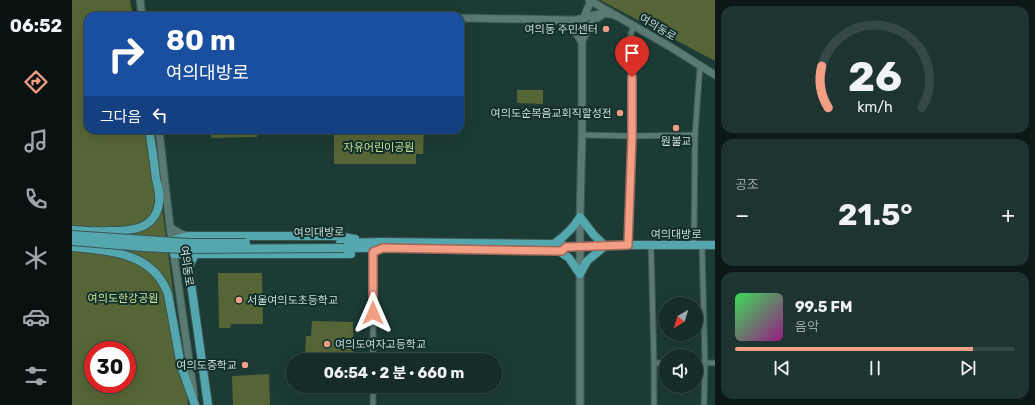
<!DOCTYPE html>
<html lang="ko">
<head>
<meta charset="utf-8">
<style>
	body { margin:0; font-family:Rubik,"Noto Sans KR",sans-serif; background:#1e3430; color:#f1f3f6; height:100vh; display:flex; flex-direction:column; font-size:15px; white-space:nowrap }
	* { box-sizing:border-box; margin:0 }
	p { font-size:13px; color:#9da7a8 }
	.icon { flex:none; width:22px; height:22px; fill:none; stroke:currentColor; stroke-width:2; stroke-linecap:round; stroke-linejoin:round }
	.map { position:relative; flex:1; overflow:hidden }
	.sheet { display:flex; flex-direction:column; gap:6px; padding:6px; background:#0c1816; width:320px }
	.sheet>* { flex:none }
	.guide { position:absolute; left:12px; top:12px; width:380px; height:122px; border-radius:12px; box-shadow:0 4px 16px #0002,0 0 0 1px #344845; background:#1a4fa0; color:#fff; overflow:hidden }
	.needle { width:26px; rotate:218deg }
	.tools { position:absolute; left:587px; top:297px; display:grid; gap:8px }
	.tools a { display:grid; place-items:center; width:44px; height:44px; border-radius:50%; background:#152c28; box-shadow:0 4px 16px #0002,0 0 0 1px #344845; font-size:20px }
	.speed { position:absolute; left:12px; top:341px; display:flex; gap:8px; font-size:20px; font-weight:700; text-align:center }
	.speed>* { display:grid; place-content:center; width:52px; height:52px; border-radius:50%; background:#152c28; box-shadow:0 4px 16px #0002,0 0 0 1px #344845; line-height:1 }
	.speed .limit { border:6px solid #d22; background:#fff; color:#111 }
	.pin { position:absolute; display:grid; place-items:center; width:34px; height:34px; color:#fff; margin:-41px -17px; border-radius:50% 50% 50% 0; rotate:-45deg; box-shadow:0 0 4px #0007 }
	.pin .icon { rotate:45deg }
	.me { position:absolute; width:44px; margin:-22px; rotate:0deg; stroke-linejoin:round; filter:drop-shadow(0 0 3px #0008) }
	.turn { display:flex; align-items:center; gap:14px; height:84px; padding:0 16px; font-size:18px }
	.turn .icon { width:52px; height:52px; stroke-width:2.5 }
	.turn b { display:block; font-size:28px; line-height:34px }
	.then { display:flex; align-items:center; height:38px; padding:0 16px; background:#0003; gap:8px; font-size:15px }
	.big { font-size:30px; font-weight:700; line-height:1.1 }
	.sheet .tile { flex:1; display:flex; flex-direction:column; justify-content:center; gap:6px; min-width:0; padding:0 14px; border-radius:12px; background:#1e3430 }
	.sheet .dial { align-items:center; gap:0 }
	.dial svg { height:104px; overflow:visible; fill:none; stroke:#344845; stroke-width:7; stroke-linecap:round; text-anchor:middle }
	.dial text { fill:#f1f3f6; stroke:none }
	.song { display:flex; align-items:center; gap:12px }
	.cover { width:48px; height:48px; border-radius:6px; background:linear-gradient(135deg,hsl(130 70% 55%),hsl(310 70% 35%)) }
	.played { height:4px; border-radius:2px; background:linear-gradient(90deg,#f39f85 85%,#344845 85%) }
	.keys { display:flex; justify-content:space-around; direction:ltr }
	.heat { display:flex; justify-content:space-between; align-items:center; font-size:22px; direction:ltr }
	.trip { position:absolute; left:214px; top:353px; width:216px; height:40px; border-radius:20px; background:#152c28; box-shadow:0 4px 16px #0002,0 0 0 1px #344845; font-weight:700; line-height:40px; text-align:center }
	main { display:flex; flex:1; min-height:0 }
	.menu { display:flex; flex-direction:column; width:72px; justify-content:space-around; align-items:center; background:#081210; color:#9da7a8 }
	.menu .icon { width:28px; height:28px }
	.menu .selected { color:#f39f85 }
	.menu b { font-size:18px; color:#f1f3f6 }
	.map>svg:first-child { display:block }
	.green { fill:#566535; fill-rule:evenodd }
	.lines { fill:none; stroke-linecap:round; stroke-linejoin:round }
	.street-casing { stroke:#3b5552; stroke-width:7 }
	.secondary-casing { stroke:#3b5552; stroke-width:9 }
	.primary-casing { stroke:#3b5552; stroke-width:10 }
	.street { stroke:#597972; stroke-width:5 }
	.secondary { stroke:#597972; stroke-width:7 }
	.primary { stroke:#54a7af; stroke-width:8 }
	.primary-bridge-casing { stroke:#3b5552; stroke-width:10; stroke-linecap:butt }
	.primary-bridge { stroke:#54a7af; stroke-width:8 }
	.route-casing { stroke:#9e6756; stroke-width:10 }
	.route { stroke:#f39f85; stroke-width:7 }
	.poi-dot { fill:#f39f85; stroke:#12302b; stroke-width:1.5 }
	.labels { text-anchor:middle; stroke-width:4; stroke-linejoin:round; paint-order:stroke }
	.street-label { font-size:11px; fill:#ccdcd9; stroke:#12302b }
	.poi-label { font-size:11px; fill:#ccdcd9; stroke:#12302b; text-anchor:end }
	.park-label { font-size:11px; fill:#cae495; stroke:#12302b }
</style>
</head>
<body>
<main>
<nav class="menu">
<b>06:52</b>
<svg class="icon selected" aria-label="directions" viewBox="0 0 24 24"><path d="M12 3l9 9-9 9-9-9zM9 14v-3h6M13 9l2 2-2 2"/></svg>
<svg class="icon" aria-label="music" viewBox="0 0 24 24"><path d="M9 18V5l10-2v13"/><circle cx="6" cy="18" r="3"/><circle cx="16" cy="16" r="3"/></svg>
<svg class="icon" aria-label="phone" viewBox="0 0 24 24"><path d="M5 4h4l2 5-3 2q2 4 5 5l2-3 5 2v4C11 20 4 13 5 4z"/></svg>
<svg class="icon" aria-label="climate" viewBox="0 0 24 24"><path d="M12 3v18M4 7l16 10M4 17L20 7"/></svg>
<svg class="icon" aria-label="car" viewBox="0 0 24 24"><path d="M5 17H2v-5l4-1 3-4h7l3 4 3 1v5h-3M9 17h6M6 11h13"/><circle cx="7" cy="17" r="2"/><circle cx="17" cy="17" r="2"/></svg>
<svg class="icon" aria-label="filters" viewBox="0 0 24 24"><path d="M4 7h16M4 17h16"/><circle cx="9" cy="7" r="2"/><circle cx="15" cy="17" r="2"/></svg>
</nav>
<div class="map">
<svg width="643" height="405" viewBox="0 0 643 405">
	<rect width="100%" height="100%" fill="#1c3b35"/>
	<!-- green -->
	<g class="green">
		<path d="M0 0H58L61 16H16V130H79L85 169 116 405H0ZM21 350H55V384H21Z"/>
		<polygon points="528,0 643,0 643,61"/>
		<polygon points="445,90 471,90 471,104 445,103"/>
		<polygon points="139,130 185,130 185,137 139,138"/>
		<polygon points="262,130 352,130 351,154 344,154 344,164 262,164"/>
		<polygon points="146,273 190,273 191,324 159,324 158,328 147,328"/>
		<polygon points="240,321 281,322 281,355 233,356 234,336 239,336"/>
		<polygon points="197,374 198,405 161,405 160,376"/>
	</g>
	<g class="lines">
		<defs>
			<g id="street">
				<polyline points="510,135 560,136 623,135"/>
				<polyline points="556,245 560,136 559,33 562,26"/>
				<polyline points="579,245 582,363 582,405"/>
				<polyline points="622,245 623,135 628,66"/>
				<polyline points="630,245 633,363 632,405"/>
				<polyline points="301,252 301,360"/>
				<polyline points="582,363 594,363"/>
				<polyline points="624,363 643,363"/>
				<polyline points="301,405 301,386"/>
			</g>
			<g id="secondary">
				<polyline points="68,0 70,16"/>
				<polyline points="517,0 597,46 643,75"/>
				<path d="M388 18 502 20C520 18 527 9 545 16"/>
				<path d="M486 21C496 24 504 31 509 41"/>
				<path d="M511 39C515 29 521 20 530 15"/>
				<polyline points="87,130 98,227 122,395"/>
				<polyline points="98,227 109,234 117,236"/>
				<path d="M508 405V217L510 135V31C510 20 514 11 519 1"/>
			</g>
			<g id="primary">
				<path d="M0 230C12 231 24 232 37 231 59 231 83 230 87 203 88 195 86 186 84 179 82 162 80 146 77 130"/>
				<polyline points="100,242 105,239 117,236 264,236 283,239"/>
				<polyline points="268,243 309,242 476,244 489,244 494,247"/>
				<path d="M482 244C493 236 501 229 508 217L521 234 533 246 515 261 508 274 497 258 487 251"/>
				<path d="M0 247C38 251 81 252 96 294L109 366 123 405"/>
				<polyline points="272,248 317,248 487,251 490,251 494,247 519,246 556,245 643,245"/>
				<polyline points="102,254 279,254"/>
				<polyline points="123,254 118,264 117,269 136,405"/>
			</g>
		</defs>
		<!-- street casing -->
		<use href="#street" class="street-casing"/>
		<!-- secondary casing -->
		<use href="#secondary" class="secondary-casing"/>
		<!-- primary casing -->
		<use href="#primary" class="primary-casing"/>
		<!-- street -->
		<use href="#street" class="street"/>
		<!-- secondary -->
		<use href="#secondary" class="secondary"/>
		<!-- primary -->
		<use href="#primary" class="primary"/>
		<defs>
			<g id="primary-bridge">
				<polyline points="0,235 117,243 174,243"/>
				<polyline points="0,241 71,247 111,249 272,248"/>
			</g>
		</defs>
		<!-- primary-bridge casing -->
		<use href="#primary-bridge" class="primary-bridge-casing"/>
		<!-- primary-bridge -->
		<use href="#primary-bridge" class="primary-bridge"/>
	</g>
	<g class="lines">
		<defs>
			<polyline id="route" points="301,313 301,252 311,248 487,251 490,251 494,247 556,245 560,136 560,77"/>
		</defs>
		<!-- route casing -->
		<use href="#route" class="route-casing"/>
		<!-- route -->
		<use href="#route" class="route"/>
	</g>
	<!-- markers -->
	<g class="poi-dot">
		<circle cx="534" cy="29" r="4"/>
		<circle cx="548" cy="113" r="4"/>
		<circle cx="604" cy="128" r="4"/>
		<circle cx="167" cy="300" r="4"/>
		<circle cx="255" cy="344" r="4"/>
		<circle cx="173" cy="365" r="4"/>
	</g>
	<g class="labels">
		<!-- street labels -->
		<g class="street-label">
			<text transform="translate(586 27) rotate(31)" y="4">여의동로</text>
			<text transform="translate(247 232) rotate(-1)" y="4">여의대방로</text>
			<text x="604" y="238">여의대방로</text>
			<text transform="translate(115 266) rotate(82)" y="4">여의동로</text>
		</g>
		<!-- poi labels -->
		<g class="poi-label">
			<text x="526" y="33">여의동 주민센터</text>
			<text x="540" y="117">여의도순복음교회직할성전</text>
			<text x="604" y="145" text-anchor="middle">원불교</text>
			<text x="175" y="304" text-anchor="start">서울여의도초등학교</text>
			<text x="263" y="348" text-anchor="start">여의도여자고등학교</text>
			<text x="165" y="369">여의도중학교</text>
		</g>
		<!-- park labels -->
		<g class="park-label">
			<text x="307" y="151">자유어린이공원</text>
			<text x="51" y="302">여의도한강공원</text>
		</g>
	</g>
</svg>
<div class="tools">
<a><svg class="needle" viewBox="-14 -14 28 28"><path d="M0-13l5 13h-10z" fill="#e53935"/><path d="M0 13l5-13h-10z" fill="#9da7a8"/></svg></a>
<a><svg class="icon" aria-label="sound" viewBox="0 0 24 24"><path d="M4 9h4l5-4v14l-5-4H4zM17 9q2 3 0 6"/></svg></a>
</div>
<div class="speed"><div class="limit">30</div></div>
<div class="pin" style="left:560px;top:77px;background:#d93025"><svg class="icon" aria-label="arrive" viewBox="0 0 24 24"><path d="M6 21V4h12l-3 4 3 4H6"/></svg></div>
<svg class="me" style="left:301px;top:313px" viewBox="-20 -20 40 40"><path d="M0-17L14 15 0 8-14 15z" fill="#f39f85" stroke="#fff" stroke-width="4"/></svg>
<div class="trip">06:54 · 2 분 · 660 m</div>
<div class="guide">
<div class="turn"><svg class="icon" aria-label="right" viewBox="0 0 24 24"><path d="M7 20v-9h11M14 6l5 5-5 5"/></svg><div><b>80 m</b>여의대방로</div></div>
<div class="then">그다음<svg class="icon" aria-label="left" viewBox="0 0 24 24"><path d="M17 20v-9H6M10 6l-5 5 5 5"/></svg></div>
</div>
</div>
<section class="sheet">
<div class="tile dial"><svg viewBox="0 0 100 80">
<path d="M14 69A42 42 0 1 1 86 69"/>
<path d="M14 69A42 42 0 0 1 9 37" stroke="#f39f85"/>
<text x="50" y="56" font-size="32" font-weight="700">26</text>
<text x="50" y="72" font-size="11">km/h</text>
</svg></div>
<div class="tile"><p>공조</p>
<div class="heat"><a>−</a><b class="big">21.5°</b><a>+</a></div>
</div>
<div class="tile">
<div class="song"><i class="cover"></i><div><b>99.5 FM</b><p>음악</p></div></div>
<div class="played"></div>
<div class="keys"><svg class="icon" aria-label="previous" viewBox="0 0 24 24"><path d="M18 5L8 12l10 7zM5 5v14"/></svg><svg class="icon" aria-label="pause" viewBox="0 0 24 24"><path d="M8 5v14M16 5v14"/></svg><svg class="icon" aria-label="next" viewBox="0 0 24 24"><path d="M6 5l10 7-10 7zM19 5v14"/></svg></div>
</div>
</section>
</main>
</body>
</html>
